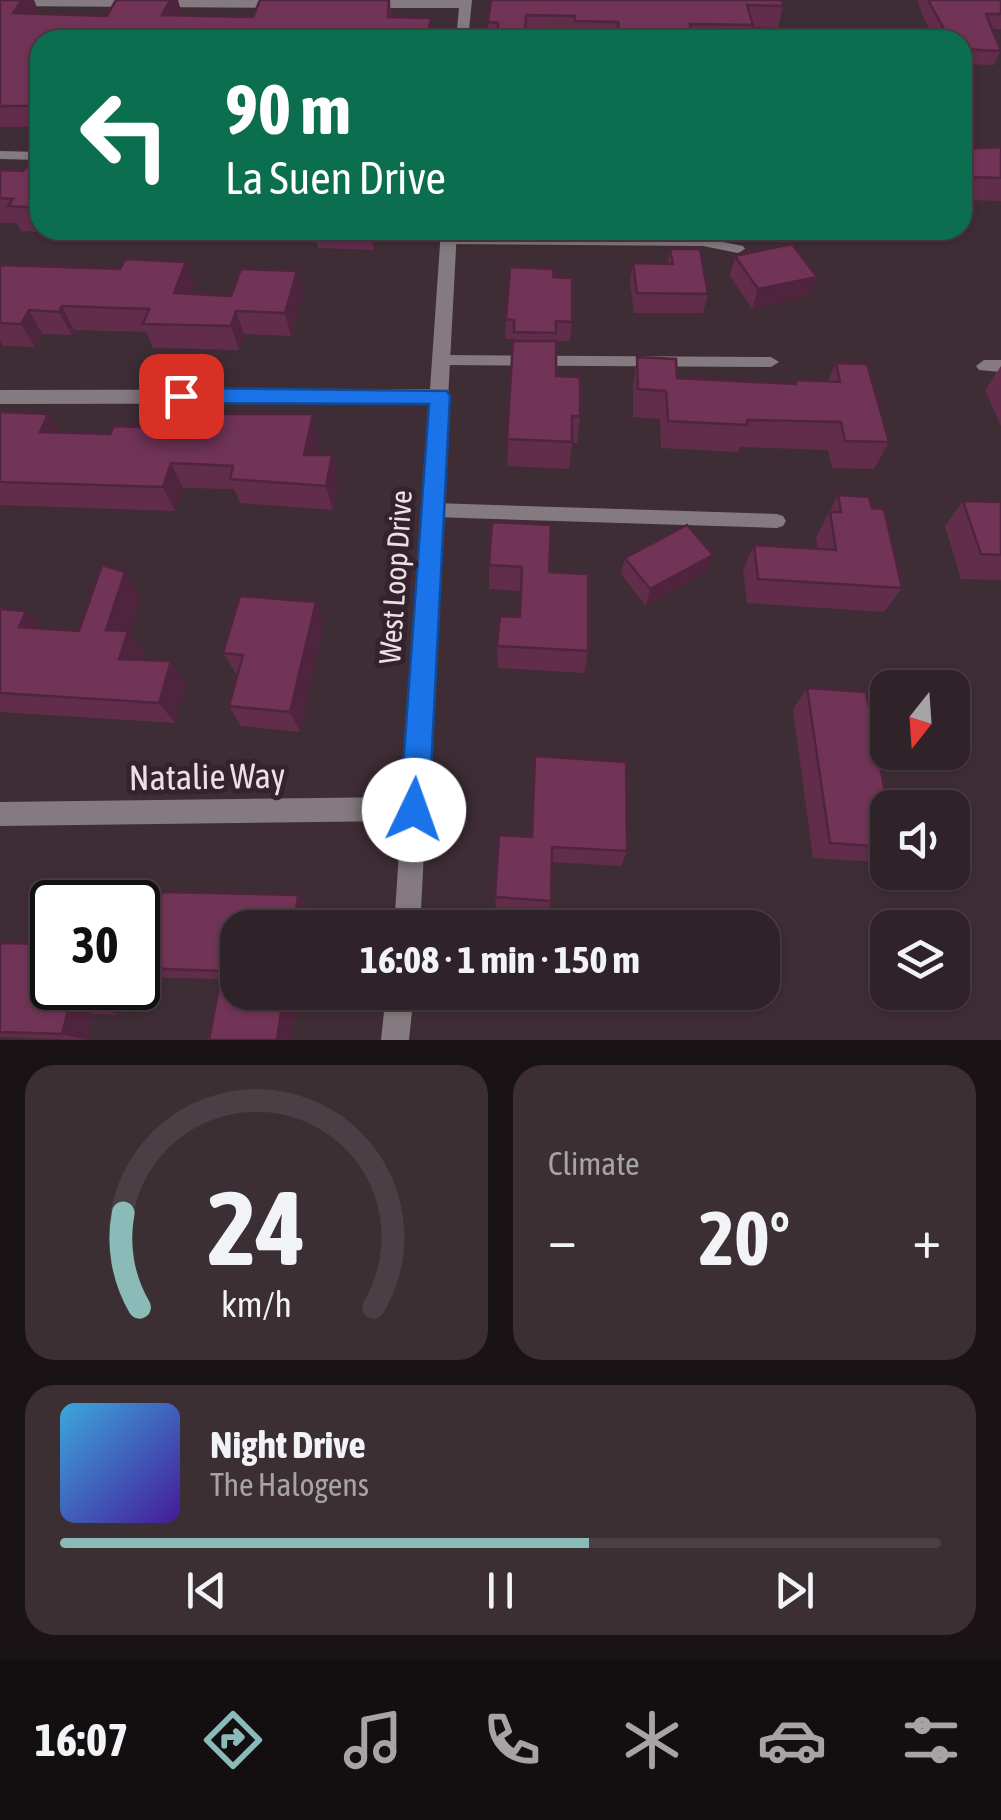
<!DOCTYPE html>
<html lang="en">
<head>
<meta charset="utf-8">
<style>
	body { margin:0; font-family:"Asap Condensed",sans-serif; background:#3b2f34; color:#f1f3f6; height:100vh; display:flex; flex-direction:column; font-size:38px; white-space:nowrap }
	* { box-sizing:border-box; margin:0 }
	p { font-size:32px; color:#a7a4a8 }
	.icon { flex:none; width:55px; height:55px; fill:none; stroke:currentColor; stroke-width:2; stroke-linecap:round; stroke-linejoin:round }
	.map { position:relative; height:1040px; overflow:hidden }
	.side { display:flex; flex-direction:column; gap:25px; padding:25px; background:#1a1316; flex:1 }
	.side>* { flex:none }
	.banner { position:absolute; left:30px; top:30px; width:942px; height:210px; border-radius:30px; box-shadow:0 2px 8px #0004,0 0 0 2px #4a3f45; background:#0b6e4f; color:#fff; overflow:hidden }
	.needle { width:65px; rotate:197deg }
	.controls { position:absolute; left:870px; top:670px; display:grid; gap:20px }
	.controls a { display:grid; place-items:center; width:100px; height:100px; border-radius:20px; background:#2f2228; box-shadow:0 2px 8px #0004,0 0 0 2px #4a3f45; font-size:50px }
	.speed { position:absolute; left:30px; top:880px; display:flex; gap:20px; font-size:50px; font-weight:700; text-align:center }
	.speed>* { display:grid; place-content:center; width:130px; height:130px; border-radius:50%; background:#2f2228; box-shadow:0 2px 8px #0004,0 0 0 2px #4a3f45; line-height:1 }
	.speed .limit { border:5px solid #111; border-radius:15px; background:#fff; color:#111 }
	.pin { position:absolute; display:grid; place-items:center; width:85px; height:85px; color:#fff; margin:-42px; border-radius:20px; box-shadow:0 5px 15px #0006 }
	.me { position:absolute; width:110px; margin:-55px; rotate:3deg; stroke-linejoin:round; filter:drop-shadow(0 0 8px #0008) }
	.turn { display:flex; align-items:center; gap:35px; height:210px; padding:0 30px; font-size:45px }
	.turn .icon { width:130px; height:130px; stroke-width:2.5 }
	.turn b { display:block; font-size:70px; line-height:85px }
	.big { font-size:75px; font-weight:700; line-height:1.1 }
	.side .widget { flex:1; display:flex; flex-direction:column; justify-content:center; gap:15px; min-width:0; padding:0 35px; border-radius:30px; background:#3b2f34 }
	.side .dial { align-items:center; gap:0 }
	.dial svg { height:260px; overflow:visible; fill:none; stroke:#4a3f45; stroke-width:7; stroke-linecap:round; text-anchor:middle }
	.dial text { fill:#f1f3f6; stroke:none }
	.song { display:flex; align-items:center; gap:30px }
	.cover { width:120px; height:120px; border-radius:15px; background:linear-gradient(135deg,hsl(200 70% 55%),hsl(260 70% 35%)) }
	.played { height:10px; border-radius:5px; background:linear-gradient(90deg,#8bbbb9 60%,#4a3f45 60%) }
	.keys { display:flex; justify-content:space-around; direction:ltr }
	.heat { display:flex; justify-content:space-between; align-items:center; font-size:55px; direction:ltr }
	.side .tiles { flex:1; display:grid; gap:25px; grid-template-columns:1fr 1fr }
	.widget:last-child { grid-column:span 2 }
	.trip { position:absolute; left:220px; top:910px; width:560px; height:100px; border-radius:30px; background:#2f2228; box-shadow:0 2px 8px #0004,0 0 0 2px #4a3f45; font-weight:700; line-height:100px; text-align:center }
	.dock { display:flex; height:160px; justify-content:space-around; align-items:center; background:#130e10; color:#a7a4a8 }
	.dock .icon { width:70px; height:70px }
	.dock .selected { color:#8bbbb9 }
	.dock b { font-size:45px; color:#f1f3f6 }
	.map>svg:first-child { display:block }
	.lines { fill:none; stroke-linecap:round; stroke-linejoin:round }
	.service { fill:#847a7f; fill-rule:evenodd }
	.minor { fill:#847a7f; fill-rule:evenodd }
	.wall { fill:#612d4b }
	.shaded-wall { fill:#4f243d }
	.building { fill:#713457; stroke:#4f243d; stroke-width:2.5 }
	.route { fill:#1a73e8; stroke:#114b97; stroke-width:2.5 }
	.labels { text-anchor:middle; stroke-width:10; stroke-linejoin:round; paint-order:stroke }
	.street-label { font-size:30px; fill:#ece0e6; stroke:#34232c }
	.near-street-label { font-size:35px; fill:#ece0e6; stroke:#34232c }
</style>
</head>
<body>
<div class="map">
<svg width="1001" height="1040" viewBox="0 0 1001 1040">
	<rect width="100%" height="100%" fill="#3f2d36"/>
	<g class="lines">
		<!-- service -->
		<g class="service">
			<polygon points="448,237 703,238 743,246 745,249 738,253 703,246 443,244 443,238"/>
			<polygon points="442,355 771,357 779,362 771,367 442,365 434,360"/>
			<polygon points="984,360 1001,360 1001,372 979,370 976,366"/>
			<polygon points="433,503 777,514 783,516 786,521 783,526 777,528 433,517 427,515 424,510 427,505"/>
		</g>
		<!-- minor -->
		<g class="minor">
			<polygon points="0,0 283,0 289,4 283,8 0,6"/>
			<polygon points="460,0 472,0 468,40 456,40 459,8 367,8 361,4 367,0"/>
			<polygon points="0,151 40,152 40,160 0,159"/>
			<polygon points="441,230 457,230 420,928 394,928 401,821 0,826 0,802 403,797 430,403 0,404 0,390 430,389"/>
			<polygon points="386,992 414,992 409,1040 381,1040"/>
		</g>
	</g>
	<!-- wall -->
	<g class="wall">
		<polygon points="0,0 38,10 35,14 107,16 181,11 178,15 253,17 260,0 390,0 391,17 432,40 40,40 40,127 0,127"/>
		<polygon points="491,0 783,6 778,28 752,27 749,40 574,40 574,38 525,37 525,40 488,40 488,22"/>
		<polygon points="917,0 1001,0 1001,29 992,29 1001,50 994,65 962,64 962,40 936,40 924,19"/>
		<polygon points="1001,147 1001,201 966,200 962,207 962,149"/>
		<polygon points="40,163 40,230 150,230 146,238 21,231 17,223 0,223 0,170 23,171"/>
		<polygon points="208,230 236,230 235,234 208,233"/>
		<polygon points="315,230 378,230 374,250 318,248"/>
		<polygon points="670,249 708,294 703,313 634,313 630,283 633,263 668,264"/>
		<polygon points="735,256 809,296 752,309 730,276"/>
		<polygon points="0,265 195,285 191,294 231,296 297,271 303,294 291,336 244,334 239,350 153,348 146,332 74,330 72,335 42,334 35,347 3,346 0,341"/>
		<polygon points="553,277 572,322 570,341 555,341 556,376 580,416 577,443 572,443 569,469 507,466 514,339 505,339 506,319"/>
		<polygon points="637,357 677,378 794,384 795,380 828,381 836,363 889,442 874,469 832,468 828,450 740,447 738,452 661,448 660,419 633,417 633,385"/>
		<polygon points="1001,366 1001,426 985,390"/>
		<polygon points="0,412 48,414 60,432 319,439 316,455 338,479 333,510 240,503 234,489 183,488 175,511 0,505"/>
		<polygon points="838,495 872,508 902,588 884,612 747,603 743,570 754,545 818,549 816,537"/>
		<polygon points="963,501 1001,502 1001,580 961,579 945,526"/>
		<polygon points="492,522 549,572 588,651 584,673 498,668 497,646 520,617 521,591 489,589 489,565"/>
		<polygon points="625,558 706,572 646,606 621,574"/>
		<polygon points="141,596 130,633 145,653 143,660 186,683 175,723 0,712 0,609 26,611 41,629 79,631"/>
		<polygon points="324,625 300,732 241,726 229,706 237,675 223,653"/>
		<polygon points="807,688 888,808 888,853 876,862 813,858 793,709"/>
		<polygon points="535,756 627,851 621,866 552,862 551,901 548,913 496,909 495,897 531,837"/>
		<polygon points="298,895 309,908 306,928 238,928 238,992 297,992 291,1040 220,979 138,977 138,903 159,904"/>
		<polygon points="0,943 52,988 127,988 120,1015 94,1014 87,1040 0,1037"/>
	</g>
	<!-- shaded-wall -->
	<g class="shaded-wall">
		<polygon points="22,0 34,0 38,10 22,33 13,13"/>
		<polygon points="170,0 178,0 181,11 168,35 162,15"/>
		<polygon points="431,18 432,40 426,40"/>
		<polygon points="371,230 378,230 374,250"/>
		<polygon points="186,262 195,285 183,316 174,293"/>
		<polygon points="297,271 303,294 291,336 285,313"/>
		<polygon points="817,277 809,296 752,309 758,289"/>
		<polygon points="62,306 74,330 72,335 59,312"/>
		<polygon points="29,310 42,334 35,347 21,324"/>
		<polygon points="236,311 244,334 239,350 231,326"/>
		<polygon points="48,414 64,439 40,432"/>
		<polygon points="313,414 319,439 311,479 304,455"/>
		<polygon points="332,455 338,479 333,510 326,486"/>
		<polygon points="171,463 183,488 175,511 163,487"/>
		<polygon points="713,555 706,572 646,606 650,589"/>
		<polygon points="125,572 141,596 130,633 145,653 137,681 119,659 106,630"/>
		<polygon points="316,602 324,625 300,732 290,712"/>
		<polygon points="26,611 47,634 19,627"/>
		<polygon points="171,661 186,683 175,723 159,703"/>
		<polygon points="298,895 309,908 306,928 294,928"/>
		<polygon points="102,988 127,988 120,1015 97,1008"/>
		<polygon points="284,992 297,992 291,1040 277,1040"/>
		<polygon points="69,1007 94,1014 87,1040 62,1034"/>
	</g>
	<!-- building -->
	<g class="building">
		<polygon points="0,0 22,0 13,13 107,16 116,0 170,0 162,15 253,17 260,0 389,0 388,17 431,18 426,40 354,40 355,37 302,37 301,40 40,40 40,104 38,106 0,106"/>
		<polygon points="491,0 782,0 783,6 747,5 753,25 690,24 692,40 620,40 618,22 575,21 575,16 526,15 525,32 498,31 498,23 488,22"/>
		<polygon points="928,0 1001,0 1001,14 986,14 1001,51 962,49 962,40 950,40"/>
		<polygon points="999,147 1001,147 1001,178 969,177 973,186 962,186 962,149"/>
		<polygon points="29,163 40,163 40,208 8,206 13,199 0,198 0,170 23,171"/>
		<polygon points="792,244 817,277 758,289 735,256"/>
		<polygon points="670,249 700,249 708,294 637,293 633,263 673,264"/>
		<polygon points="125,259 186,262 174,293 231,296 241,269 297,271 285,313 236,311 231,326 143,324 149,309 62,306 59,312 29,310 21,324 0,323 0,265 120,269"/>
		<polygon points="510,267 554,269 553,277 572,278 572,322 556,321 556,333 514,332 514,320 506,319"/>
		<polygon points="513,341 556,341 556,376 580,377 580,416 572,416 572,442 507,439"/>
		<polygon points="637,357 676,359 677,378 796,384 795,380 840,382 836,363 867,364 889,442 845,441 841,422 747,420 747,425 668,421 666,391 638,389"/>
		<polygon points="0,412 48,414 40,432 110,434 114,426 166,428 171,414 313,414 304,455 332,455 326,486 230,479 233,466 171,463 163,487 0,482"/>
		<polygon points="838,495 869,497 872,508 884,509 902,588 758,579 754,545 836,550 830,512 841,512"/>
		<polygon points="963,501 1001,502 1001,555 981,554"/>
		<polygon points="492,522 551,525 549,572 588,574 588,651 497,646 500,616 520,617 522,567 489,565"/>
		<polygon points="687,525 713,555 650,589 625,558"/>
		<polygon points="102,565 125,572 106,630 128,631 119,659 171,661 159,703 0,693 0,609 26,611 19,627 79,631"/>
		<polygon points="240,596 316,602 290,712 229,706 243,655 223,653"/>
		<polygon points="807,688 866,692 888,808 888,847 830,843"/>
		<polygon points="535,756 626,762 627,851 552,847 551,901 495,897 499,835 532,837"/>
		<polygon points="162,892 298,895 294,928 238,928 238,992 284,992 277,1040 209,1040 222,971 138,968 138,903 159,904"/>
		<polygon points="0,943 52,944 52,988 102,988 97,1008 69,1007 62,1034 0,1032"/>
	</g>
	<!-- route -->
	<polygon class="route" points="181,388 447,391 450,396 429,810 424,819 414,824 405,819 400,810 429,404 181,403 171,396"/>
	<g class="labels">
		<!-- street labels -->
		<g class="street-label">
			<text transform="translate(396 577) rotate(-86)" y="10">West Loop Drive</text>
		</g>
		<!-- near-street labels -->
		<g class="near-street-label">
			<text transform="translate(207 777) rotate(-1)" y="12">Natalie Way</text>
		</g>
	</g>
</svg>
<div class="controls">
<a><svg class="needle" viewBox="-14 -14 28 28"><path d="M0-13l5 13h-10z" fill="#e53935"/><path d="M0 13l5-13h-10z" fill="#a7a4a8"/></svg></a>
<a><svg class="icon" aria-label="sound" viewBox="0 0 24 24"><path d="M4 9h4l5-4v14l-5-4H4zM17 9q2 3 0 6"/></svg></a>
<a><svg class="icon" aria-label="layers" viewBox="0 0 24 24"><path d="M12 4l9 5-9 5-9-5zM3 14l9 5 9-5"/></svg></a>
</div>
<div class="speed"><div class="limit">30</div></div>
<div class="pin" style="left:181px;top:396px;background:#d93025"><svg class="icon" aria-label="arrive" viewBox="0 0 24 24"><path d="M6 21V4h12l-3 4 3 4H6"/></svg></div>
<svg class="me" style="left:414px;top:810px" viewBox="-20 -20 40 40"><circle r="19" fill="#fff"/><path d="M0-13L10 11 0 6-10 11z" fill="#1a73e8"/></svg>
<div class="trip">16:08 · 1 min · 150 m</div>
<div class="banner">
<div class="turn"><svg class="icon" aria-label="left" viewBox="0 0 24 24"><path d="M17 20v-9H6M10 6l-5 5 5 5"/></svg><div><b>90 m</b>La Suen Drive</div></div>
</div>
</div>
<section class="side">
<div class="tiles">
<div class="widget dial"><svg viewBox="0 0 100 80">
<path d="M14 69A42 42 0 1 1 86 69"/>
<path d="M14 69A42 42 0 0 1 9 40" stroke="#8bbbb9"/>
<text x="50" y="56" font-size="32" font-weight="700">24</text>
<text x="50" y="72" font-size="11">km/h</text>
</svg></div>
<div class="widget"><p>Climate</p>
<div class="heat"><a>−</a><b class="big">20°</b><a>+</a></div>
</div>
<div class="widget">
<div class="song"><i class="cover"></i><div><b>Night Drive</b><p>The Halogens</p></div></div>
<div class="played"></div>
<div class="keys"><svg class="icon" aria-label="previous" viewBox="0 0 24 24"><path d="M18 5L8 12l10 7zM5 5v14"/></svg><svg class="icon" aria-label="pause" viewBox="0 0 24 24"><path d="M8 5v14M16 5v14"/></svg><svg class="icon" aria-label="next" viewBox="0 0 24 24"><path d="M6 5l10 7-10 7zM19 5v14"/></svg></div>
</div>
</div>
</section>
<nav class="dock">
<b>16:07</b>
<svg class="icon selected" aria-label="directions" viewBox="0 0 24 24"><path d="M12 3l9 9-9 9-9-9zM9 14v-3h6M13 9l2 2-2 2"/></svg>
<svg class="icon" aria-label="music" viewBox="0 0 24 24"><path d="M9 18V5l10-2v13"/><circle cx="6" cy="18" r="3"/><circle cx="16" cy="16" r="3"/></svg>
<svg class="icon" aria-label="phone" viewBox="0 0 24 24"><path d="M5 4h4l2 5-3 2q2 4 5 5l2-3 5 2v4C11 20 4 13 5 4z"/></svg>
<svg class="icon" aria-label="climate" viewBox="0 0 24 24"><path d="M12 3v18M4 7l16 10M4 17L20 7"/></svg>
<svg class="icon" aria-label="car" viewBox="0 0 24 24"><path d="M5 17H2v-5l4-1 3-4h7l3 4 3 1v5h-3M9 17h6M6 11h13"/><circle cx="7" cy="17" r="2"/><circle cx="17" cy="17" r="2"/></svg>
<svg class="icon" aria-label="filters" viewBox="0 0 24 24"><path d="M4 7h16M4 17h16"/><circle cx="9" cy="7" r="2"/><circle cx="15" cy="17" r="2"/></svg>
</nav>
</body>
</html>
